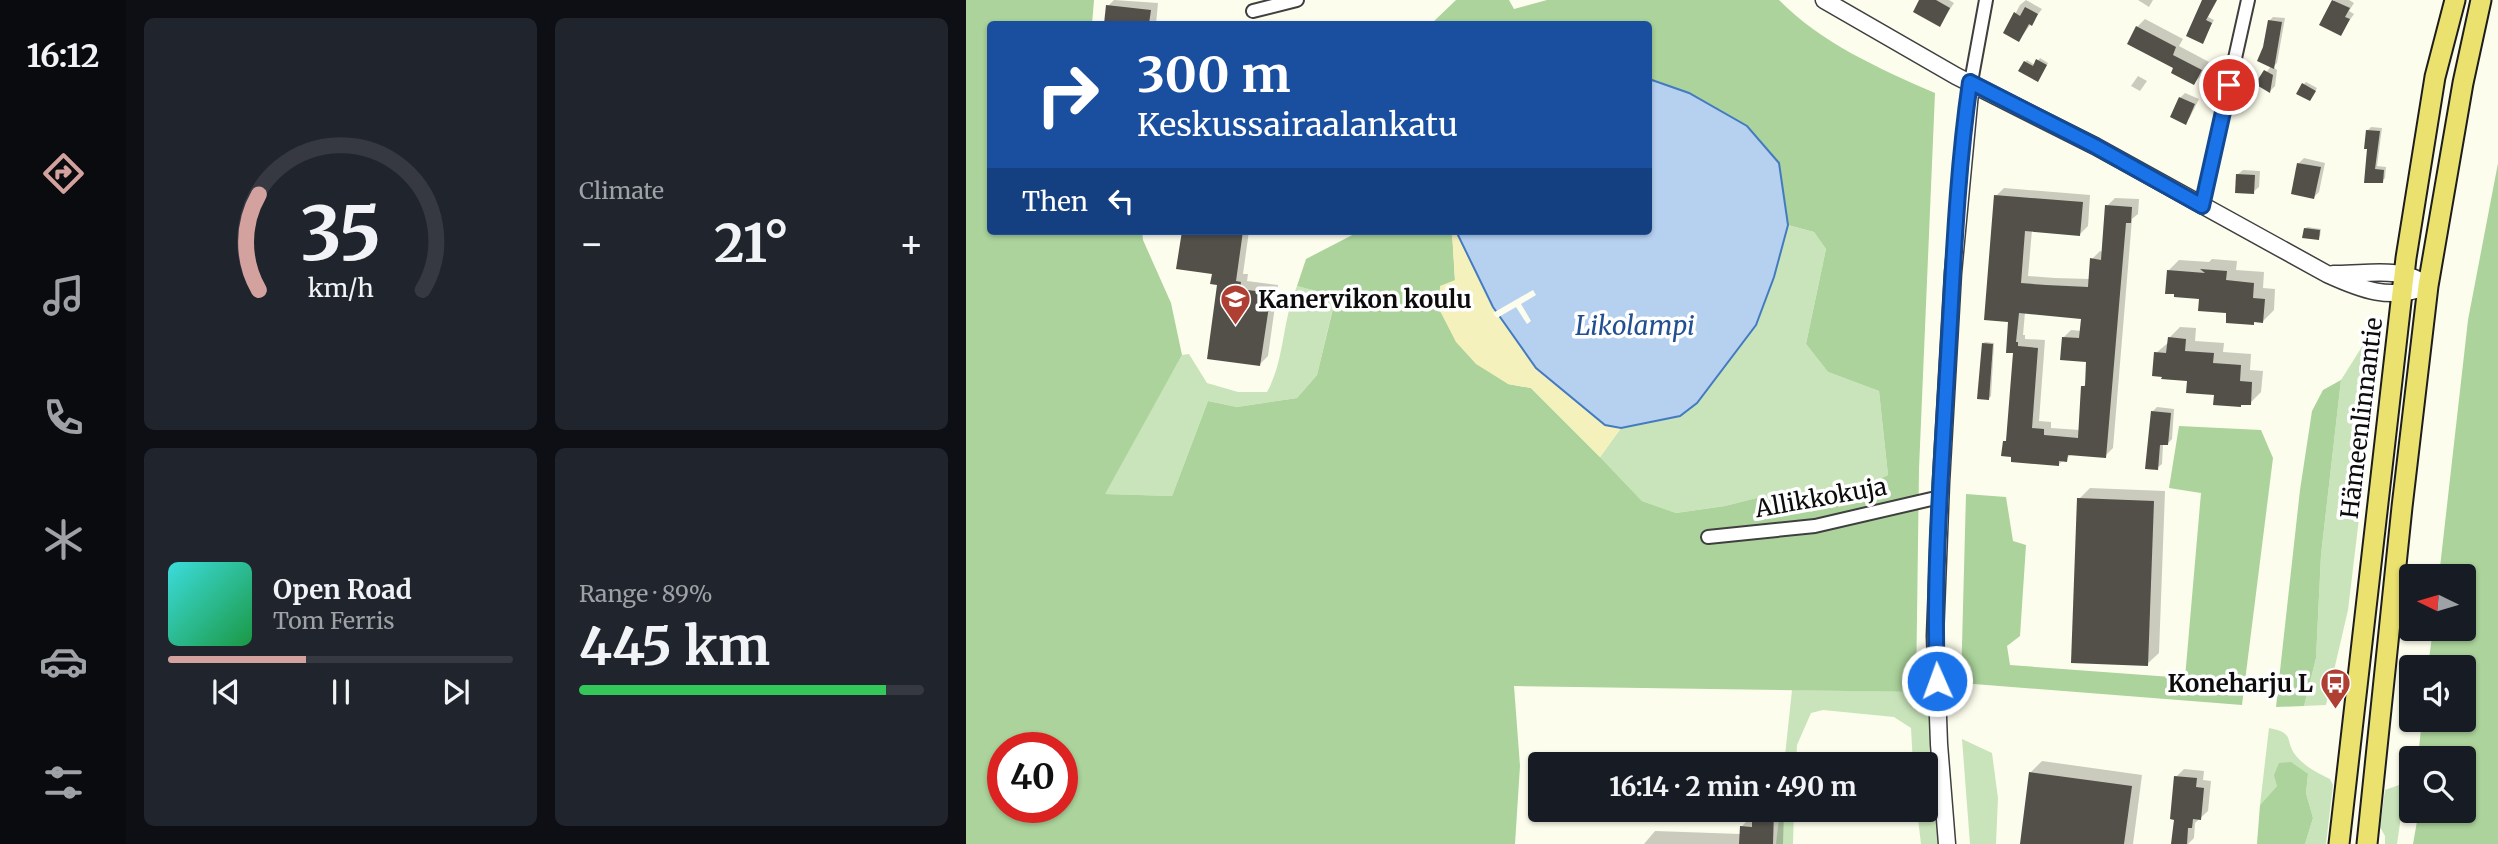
<!DOCTYPE html>
<html lang="en">
<head>
<meta charset="utf-8">
<style>
	body { margin:0; font-family:Merriweather,serif; background:#20242c; color:#f1f3f6; height:100vh; display:flex; flex-direction:column; font-size:26px; white-space:nowrap }
	* { box-sizing:border-box; margin:0 }
	p { font-size:23px; color:#9ea1a6 }
	.icon { flex:none; width:38px; height:38px; fill:none; stroke:currentColor; stroke-width:2; stroke-linecap:round; stroke-linejoin:round }
	.map { position:relative; flex:1; overflow:hidden }
	.details { display:flex; flex-direction:column; gap:18px; padding:18px; background:#0d0f14; width:840px }
	.details>* { flex:none }
	.guide { position:absolute; left:21px; top:21px; width:665px; height:214px; border-radius:7px; box-shadow:0 2px 5px #0004; background:#1a4fa0; color:#fff; overflow:hidden }
	.needle { width:46px; rotate:275deg }
	.fabs { position:absolute; left:1433px; top:564px; display:grid; gap:14px }
	.fabs a { display:grid; place-items:center; width:77px; height:77px; border-radius:7px; background:#171b24; box-shadow:0 2px 5px #0004; font-size:35px }
	.speed { position:absolute; left:21px; top:732px; display:flex; gap:14px; font-size:35px; font-weight:700; text-align:center }
	.speed>* { display:grid; place-content:center; width:91px; height:91px; border-radius:50%; background:#171b24; box-shadow:0 2px 5px #0004; line-height:1 }
	.speed .limit { border:10px solid #d22; background:#fff; color:#111 }
	.pin { position:absolute; display:grid; place-items:center; width:60px; height:60px; color:#fff; margin:-30px; border:4px solid #fff; border-radius:50%; box-shadow:0 2px 7px #0007 }
	.me { position:absolute; width:77px; margin:-38px; rotate:358deg; stroke-linejoin:round; filter:drop-shadow(0 0 5px #0008) }
	.turn { display:flex; align-items:center; gap:24px; height:147px; padding:0 35px; font-size:32px }
	.turn .icon { width:91px; height:91px; stroke-width:2.5 }
	.turn b { display:block; font-size:49px; line-height:60px }
	.then { display:flex; align-items:center; height:66px; padding:0 35px; background:#0003; gap:14px; font-size:26px }
	.big { font-size:52px; font-weight:700; line-height:1.1 }
	.details .widget { flex:1; display:flex; flex-direction:column; justify-content:center; gap:10px; min-width:0; padding:0 24px; border-radius:10px; background:#20242c }
	.details .dial { align-items:center; gap:0 }
	.dial svg { height:182px; overflow:visible; fill:none; stroke:#363941; stroke-width:7; stroke-linecap:round; text-anchor:middle }
	.dial text { fill:#f1f3f6; stroke:none }
	.song { display:flex; align-items:center; gap:21px }
	.cover { width:84px; height:84px; border-radius:10px; background:linear-gradient(135deg,hsl(180 70% 55%),hsl(140 70% 35%)) }
	.played { height:7px; border-radius:4px; background:linear-gradient(90deg,#d3a29e 40%,#363941 40%) }
	.keys { display:flex; justify-content:space-around; direction:ltr }
	.heat { display:flex; justify-content:space-between; align-items:center; font-size:38px; direction:ltr }
	.charge { height:10px; border-radius:5px; background:linear-gradient(90deg,#34c759 89%,#363941 0) }
	.details .tiles { flex:1; display:grid; gap:18px; grid-template-columns:repeat(2,1fr) }
	.trip { position:absolute; left:562px; top:752px; width:410px; height:70px; border-radius:7px; background:#171b24; box-shadow:0 2px 5px #0004; font-weight:700; line-height:70px; text-align:center }
	main { display:flex; flex:1; min-height:0 }
	.tab-bar { display:flex; flex-direction:column; width:126px; justify-content:space-around; align-items:center; background:#090b0e; color:#9ea1a6 }
	.tab-bar .icon { width:49px; height:49px }
	.tab-bar .selected { color:#d3a29e }
	.tab-bar b { font-size:32px; color:#f1f3f6 }
	.map>svg:first-child { display:block }
	.green { fill:#c9e4ba }
	.forest { fill:#abd39b; fill-rule:evenodd }
	.sand { fill:#f5f1bd }
	.water { fill:#b6d1f0; stroke:#447bc0; stroke-width:2 }
	.pier { fill:#fdfded }
	.shadow { fill:#0003; fill-rule:evenodd }
	.building { fill:#534f49; fill-rule:evenodd }
	.lines { fill:none; stroke-linecap:round; stroke-linejoin:round }
	.minor-casing { stroke:#3f3f3f; stroke-width:16 }
	.tertiary-casing { stroke:#3f3f3f; stroke-width:19 }
	.primary-casing { stroke:#1d1d1d; stroke-width:23 }
	.minor { stroke:#fff; stroke-width:12 }
	.tertiary { stroke:#fff; stroke-width:16 }
	.primary { stroke:#ebe16e; stroke-width:19 }
	.route-casing { stroke:#114b97; stroke-width:18 }
	.route { stroke:#1a73e8; stroke-width:12 }
	.labels { text-anchor:middle; stroke-width:7; stroke-linejoin:round; paint-order:stroke }
	.poi-label { font-size:24px; font-weight:bold; fill:#0c0c0c; stroke:#fff; text-anchor:start }
	.street-label { font-size:24px; fill:#0c0c0c; stroke:#fff }
	.water-label { font-size:26px; font-style:italic; fill:#224f91; stroke:#fff }
</style>
</head>
<body>
<main>
<nav class="tab-bar">
<b>16:12</b>
<svg class="icon selected" aria-label="directions" viewBox="0 0 24 24"><path d="M12 3l9 9-9 9-9-9zM9 14v-3h6M13 9l2 2-2 2"/></svg>
<svg class="icon" aria-label="music" viewBox="0 0 24 24"><path d="M9 18V5l10-2v13"/><circle cx="6" cy="18" r="3"/><circle cx="16" cy="16" r="3"/></svg>
<svg class="icon" aria-label="phone" viewBox="0 0 24 24"><path d="M5 4h4l2 5-3 2q2 4 5 5l2-3 5 2v4C11 20 4 13 5 4z"/></svg>
<svg class="icon" aria-label="climate" viewBox="0 0 24 24"><path d="M12 3v18M4 7l16 10M4 17L20 7"/></svg>
<svg class="icon" aria-label="car" viewBox="0 0 24 24"><path d="M5 17H2v-5l4-1 3-4h7l3 4 3 1v5h-3M9 17h6M6 11h13"/><circle cx="7" cy="17" r="2"/><circle cx="17" cy="17" r="2"/></svg>
<svg class="icon" aria-label="filters" viewBox="0 0 24 24"><path d="M4 7h16M4 17h16"/><circle cx="9" cy="7" r="2"/><circle cx="15" cy="17" r="2"/></svg>
</nav>
<section class="details">
<div class="tiles">
<div class="widget dial"><svg viewBox="0 0 100 80">
<path d="M14 69A42 42 0 1 1 86 69"/>
<path d="M14 69A42 42 0 0 1 14 27" stroke="#d3a29e"/>
<text x="50" y="56" font-size="32" font-weight="700">35</text>
<text x="50" y="72" font-size="11">km/h</text>
</svg></div>
<div class="widget"><p>Climate</p>
<div class="heat"><a>−</a><b class="big">21°</b><a>+</a></div>
</div>
<div class="widget">
<div class="song"><i class="cover"></i><div><b>Open Road</b><p>Tom Ferris</p></div></div>
<div class="played"></div>
<div class="keys"><svg class="icon" aria-label="previous" viewBox="0 0 24 24"><path d="M18 5L8 12l10 7zM5 5v14"/></svg><svg class="icon" aria-label="pause" viewBox="0 0 24 24"><path d="M8 5v14M16 5v14"/></svg><svg class="icon" aria-label="next" viewBox="0 0 24 24"><path d="M6 5l10 7-10 7zM19 5v14"/></svg></div>
</div>
<div class="widget"><p>Range · 89%</p><b class="big">445 km</b><div class="charge"></div></div>
</div>
</section>
<div class="map">
<svg width="1532" height="844" viewBox="0 0 1532 844">
	<rect width="100%" height="100%" fill="#fdfded"/>
	<!-- green -->
	<g class="green">
		<polygon points="822,225 848,232 860,249 840,344 862,372 913,391 922,475 866,501 822,490 759,506 710,513 676,501 634,457 655,428 714,416 808,277"/>
		<path d="M331 286 370 295 351 375 331 398 271 407 242 401 206 496 138 494 216 355 223 354 241 383 272 392H301C319 360 316 320 331 286Z"/>
		<polygon points="1404,334 1414,344 1382,610 1360,705 1338,706 1350,658 1355,555 1375,380"/>
		<polygon points="965,689 975,844 955,844 951,810 959,810 959,765 947,765 945,728 928,717 857,710 845,713 831,745 830,765 818,765 826,690 950,692"/>
		<path d="M1303 728C1331 733 1317 741 1331 757 1341 768 1352 773 1364 779L1367 785 1360 844H1339L1347 818 1340 793 1342 774 1311 786 1294 805Z"/>
		<polygon points="996,739 1026,753 1032,798 1030,844 1004,844"/>
		<polygon points="1433,785 1439,789 1431,844 1419,844 1419,836 1414,827 1419,790"/>
		<polygon points="814,810 828,810 827,844 810,844"/>
	</g>
	<!-- forest -->
	<g class="forest">
		<path d="M0 0H128L126 24H24V231H176L177 240 205 303 216 355 139 494 206 496 242 401 271 407 331 398 351 375 370 296 331 286 340 259 394 231H486L489 281 542 384 565 388 634 457 676 501 710 513 759 506 822 490 866 501 922 475 913 391 862 372 840 344 860 249 848 232 822 225 813 163 723 93 683 79 682 24H465L490 0H543L548 9 581 0H813C855 43 914 69 969 93L953 469 950 692 548 686 554 766 549 844H0ZM37 747H96V807H37Z"/>
		<polygon points="1532,163 1532,844 1447,844 1453,810 1498,810 1498,758 1452,758 1456,719 1498,719 1498,667 1462,667 1467,628 1498,628 1498,576 1473,576 1502,320"/>
		<polygon points="1375,380 1355,555 1350,658 1338,706 1310,707 1334,490 1346,411 1357,390"/>
		<polygon points="1213,426 1295,430 1307,458 1276,705 995,683 1000,494 1040,497 1047,541 1060,545 1054,636 1041,646 1044,665 1219,678 1235,493 1203,488"/>
		<polygon points="1325,762 1342,774 1340,793 1347,818 1339,844 1291,844 1294,805 1311,786 1308,775 1313,763"/>
	</g>
	<!-- sand -->
	<polygon class="sand" points="486,231 490,231 527,307 570,368 639,425 655,428 634,457 565,388 542,384 510,364 490,342 473,309 474,286 489,280"/>
	<!-- water -->
	<polygon class="water" points="683,79 723,93 781,126 813,163 822,225 808,277 790,325 731,403 714,416 655,428 639,425 570,368 527,307 490,231 682,231"/>
	<!-- pier -->
	<polygon class="pier" points="567,290 570,295 555,304 565,321 561,324 550,307 531,318 527,313"/>
	<!-- shadow -->
	<g class="shadow">
		<polygon points="148,0 192,3 190,24 140,24 142,6"/>
		<polygon points="955,0 983,0 988,3 974,25"/>
		<polygon points="1060,0 1076,9 1053,40 1039,33 1054,5"/>
		<polygon points="1172,0 1187,0 1183,7"/>
		<polygon points="1236,0 1251,0 1242,17 1248,20 1236,42"/>
		<polygon points="1368,0 1383,0 1388,3 1383,11 1388,14 1374,34 1356,24"/>
		<polygon points="1307,17 1319,18 1311,63 1307,67 1311,70 1309,86 1304,91 1292,84 1305,66 1299,48 1303,21"/>
		<polygon points="1179,19 1217,39 1213,46 1243,62 1236,75 1228,83 1171,27"/>
		<polygon points="1074,58 1082,63 1074,77 1059,62 1061,60 1069,65"/>
		<polygon points="1172,76 1181,81 1174,91 1165,86"/>
		<polygon points="1340,82 1351,88 1346,97 1338,84"/>
		<polygon points="1219,93 1233,99 1224,117 1219,123 1214,98"/>
		<polygon points="1405,127 1416,128 1411,166 1420,167 1419,178 1416,181 1400,182 1402,130"/>
		<polygon points="1338,158 1359,163 1353,192 1348,197 1333,163"/>
		<polygon points="1277,170 1294,171 1293,187 1287,192 1271,175"/>
		<path d="M1038 188 1124 195 1122 226 1114 234 1066 230 1062 276 1089 278 1124 279 1126 259 1134 251 1137 252 1141 206 1149 198 1173 199 1172 214 1166 219 1147 448 1139 456 1107 453 1093 464 1037 454 1043 426 1049 352 1030 196ZM1059 312 1117 317 1116 331 1105 330 1097 338 1122 360 1121 383 1117 387 1114 430 1085 428V422L1073 421 1079 340 1059 339V335H1057Z"/>
		<polygon points="1341,227 1355,229 1354,236 1352,239 1339,229"/>
		<polygon points="218,231 283,231 277,274 282,274 281,281 312,285 302,356 294,364 248,273"/>
		<polygon points="1246,259 1271,261 1270,270 1298,272 1297,288 1309,289 1308,310 1297,321 1290,321 1287,323 1235,297 1202,271 1213,260 1243,262"/>
		<polygon points="1214,327 1230,328 1229,341 1258,343 1257,352 1285,354 1284,370 1297,371 1295,392 1284,403 1250,394 1222,379 1190,353 1203,342 1203,338"/>
		<polygon points="1019,342 1028,343 1025,396 1023,398 1017,344"/>
		<polygon points="1191,407 1208,409 1206,439 1201,444 1197,443 1196,464 1191,468 1186,412"/>
		<polygon points="1124,488 1199,491 1193,653 1181,664 1113,499"/>
		<polygon points="803,759 814,759 814,765 801,765"/>
		<polygon points="1076,761 1176,775 1167,844 1055,844 1065,772"/>
		<polygon points="1218,769 1238,771 1237,780 1245,781 1242,811 1229,823 1228,838 1222,844 1207,844 1210,777"/>
		<polygon points="788,810 818,810 817,844 678,844 689,831 775,834 775,827 786,816"/>
	</g>
	<!-- building -->
	<g class="building">
		<polygon points="953,0 970,0 984,8 974,27 947,12"/>
		<polygon points="1236,0 1251,0 1240,20 1246,23 1237,44 1220,36"/>
		<polygon points="1366,0 1384,8 1379,17 1384,19 1375,36 1353,25"/>
		<polygon points="140,5 185,10 183,24 138,24"/>
		<polygon points="1059,7 1072,14 1066,26 1063,24 1053,42 1037,33 1048,12 1054,16"/>
		<polygon points="1302,20 1316,22 1308,69 1291,61 1297,47"/>
		<polygon points="1170,26 1210,47 1207,55 1236,70 1228,85 1205,73 1207,68 1161,44"/>
		<polygon points="1070,59 1081,65 1072,82 1052,71 1058,61 1067,66"/>
		<polygon points="1298,70 1307,75 1304,93 1289,84"/>
		<polygon points="1336,83 1350,91 1344,101 1330,94"/>
		<polygon points="1213,97 1229,104 1220,125 1204,117"/>
		<polygon points="1400,130 1414,131 1409,169 1418,170 1417,183 1398,183 1401,149 1398,149"/>
		<polygon points="1331,163 1355,167 1348,199 1325,194"/>
		<polygon points="1270,174 1289,175 1288,194 1269,193"/>
		<path d="M1028 195 1117 202 1114 236 1059 231 1055 283 1080 285 1122 287 1124 258 1135 260 1139 205 1166 207 1165 223H1160L1140 458 1102 455 1101 462 1093 461V466L1045 462V457L1035 456 1037 441H1040L1047 353H1040L1042 322 1018 320ZM1053 313 1115 319 1113 338 1096 337 1094 360 1120 362 1119 386H1115L1112 438 1078 435V429L1066 428 1072 348 1052 346V342H1050Z"/>
		<polygon points="1338,228 1354,230 1353,240 1336,238"/>
		<polygon points="216,231 277,231 270,281 275,282 274,289 305,293 294,366 241,359 251,285 244,284 246,274 210,269"/>
		<polygon points="1234,269 1261,271 1260,280 1288,283 1287,298 1299,299 1297,323 1288,322 1288,325 1260,323 1260,313 1232,311 1233,299 1208,297 1208,294 1199,294 1201,270 1239,273"/>
		<polygon points="1202,337 1220,339 1219,351 1248,353 1247,363 1275,365 1274,381 1286,382 1285,405 1275,405 1275,407 1247,405 1248,395 1220,393 1221,381 1195,379 1196,377 1186,376 1188,352 1200,353"/>
		<polygon points="1016,343 1027,344 1023,400 1011,399"/>
		<polygon points="1185,411 1205,413 1202,445 1194,445 1192,470 1179,469"/>
		<polygon points="1111,498 1188,501 1182,666 1105,663"/>
		<polygon points="1063,772 1166,786 1158,844 1054,844"/>
		<polygon points="1208,776 1231,778 1230,787 1238,788 1235,820 1227,819 1226,828 1222,828 1221,844 1205,844 1208,820 1204,819"/>
		<polygon points="786,810 808,810 807,844 773,844 774,826 786,827"/>
	</g>
	<g class="lines">
		<defs>
			<g id="minor">
				<polyline points="287,11 331,0"/>
				<polyline points="1005,82 1020,0"/>
				<polyline points="1236,206 1282,0"/>
				<polyline points="742,537 849,526 974,497"/>
			</g>
			<g id="tertiary">
				<path d="M858 0 990 76 1129 146 1361 274C1396 290 1424 301 1462 286"/>
				<path d="M1367 274C1399 275 1435 265 1462 286"/>
				<polyline points="981,844 973,744 969,636 975,483 987,273 1005,82"/>
			</g>
			<g id="primary">
				<polyline points="1373,844 1440,258 1469,77 1489,0"/>
				<polyline points="1401,844 1436,507 1462,286 1497,83 1515,0"/>
			</g>
		</defs>
		<!-- minor casing -->
		<use href="#minor" class="minor-casing"/>
		<!-- tertiary casing -->
		<use href="#tertiary" class="tertiary-casing"/>
		<!-- primary casing -->
		<use href="#primary" class="primary-casing"/>
		<!-- minor -->
		<use href="#minor" class="minor"/>
		<!-- tertiary -->
		<use href="#tertiary" class="tertiary"/>
		<!-- primary -->
		<use href="#primary" class="primary"/>
	</g>
	<g class="lines">
		<defs>
			<path id="route" d="M971 681C967 578 975 476 981 373 987 277 990 178 1004 82L1129 146 1236 206 1263 85"/>
		</defs>
		<!-- route casing -->
		<use href="#route" class="route-casing"/>
		<!-- route -->
		<use href="#route" class="route"/>
	</g>
	<!-- icons -->
	<defs>
		<symbol id="school-pin" viewBox="-11 -11 22 30"><path d="M0 17L-7.5 6A9.5 9.5 0 1 1 7.5 6Z" fill="#ae3f32" stroke="#fff"/><path d="M0-5L7-2L0 1L-7-2ZM-4 1L0 2.5L4 1V4Q0 6-4 4Z" fill="#fff"/></symbol>
		<symbol id="bus-pin" viewBox="-11 -11 22 30"><path d="M0 17L-7.5 6A9.5 9.5 0 1 1 7.5 6Z" fill="#ae3f32" stroke="#fff"/><path d="M-5-6H5V4H4V6H2V4H-2V6H-4V4H-5ZM-3.5-4V0h7V-4ZM-3.5 1.2v1.5H-2V1.2ZM2 1.2v1.5H3.5V1.2Z" fill="#fff"/></symbol>
	</defs>
	<g fill-rule="evenodd">
		<use href="#school-pin" x="252" y="282" width="35" height="47"/>
		<use href="#bus-pin" x="1352" y="666" width="35" height="47"/>
	</g>
	<g class="labels">
		<!-- poi labels -->
		<g class="poi-label">
			<text x="292" y="308">Kanervikon koulu</text>
			<text x="1347" y="692" text-anchor="end">Koneharju L</text>
		</g>
		<!-- street labels -->
		<g class="street-label">
			<text transform="translate(1396 418) rotate(-83)" y="8">Hämeenlinnantie</text>
			<text transform="translate(855 498) rotate(-10)" y="8">Allikkokuja</text>
		</g>
		<!-- water labels -->
		<g class="water-label">
			<text x="669" y="335">Likolampi</text>
		</g>
	</g>
</svg>
<div class="fabs">
<a><svg class="needle" viewBox="-14 -14 28 28"><path d="M0-13l5 13h-10z" fill="#e53935"/><path d="M0 13l5-13h-10z" fill="#9ea1a6"/></svg></a>
<a><svg class="icon" aria-label="sound" viewBox="0 0 24 24"><path d="M4 9h4l5-4v14l-5-4H4zM17 9q2 3 0 6"/></svg></a>
<a><svg class="icon" aria-label="search" viewBox="0 0 24 24"><circle cx="10" cy="10" r="6"/><path d="M15 15l6 6"/></svg></a>
</div>
<div class="speed"><div class="limit">40</div></div>
<div class="pin" style="left:1263px;top:85px;background:#d93025"><svg class="icon" aria-label="arrive" viewBox="0 0 24 24"><path d="M6 21V4h12l-3 4 3 4H6"/></svg></div>
<svg class="me" style="left:971px;top:681px" viewBox="-20 -20 40 40"><circle r="17" fill="#1a73e8" stroke="#fff" stroke-width="3"/><path d="M0-11L8 9 0 5-8 9z" fill="#fff"/></svg>
<div class="trip">16:14 · 2 min · 490 m</div>
<div class="guide">
<div class="turn"><svg class="icon" aria-label="right" viewBox="0 0 24 24"><path d="M7 20v-9h11M14 6l5 5-5 5"/></svg><div><b>300 m</b>Keskussairaalankatu</div></div>
<div class="then">Then<svg class="icon" aria-label="left" viewBox="0 0 24 24"><path d="M17 20v-9H6M10 6l-5 5 5 5"/></svg></div>
</div>
</div>
</main>
</body>
</html>
